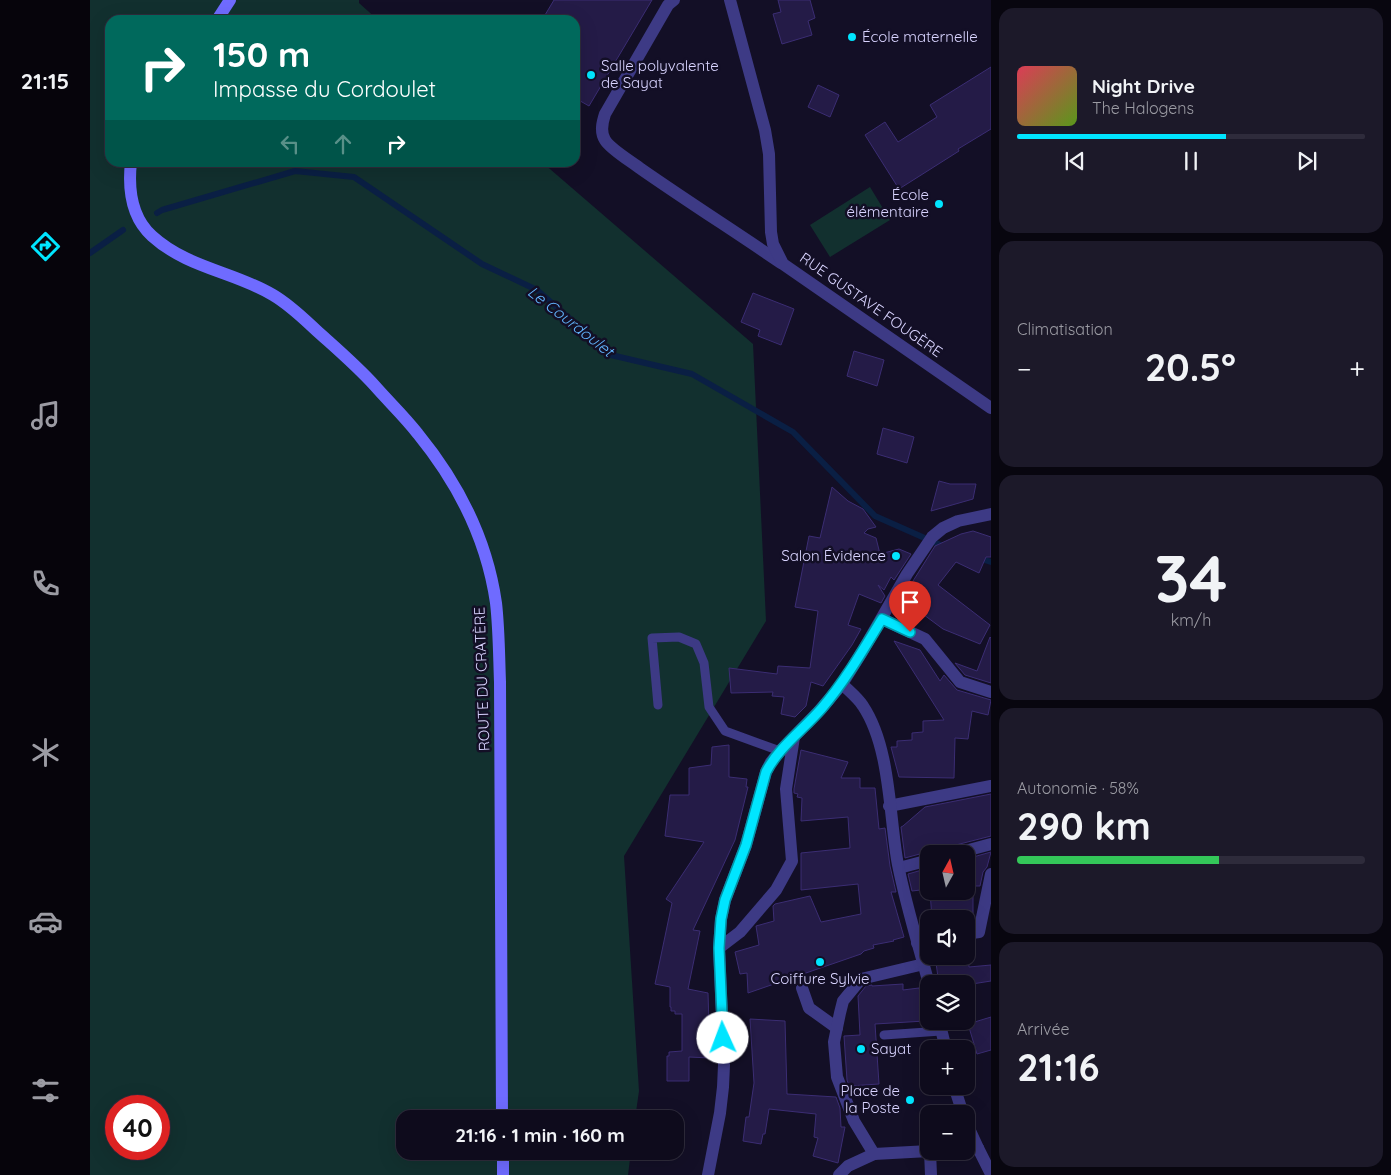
<!DOCTYPE html>
<html lang="fr">
<head>
<meta charset="utf-8">
<style>
	body { margin:0; font-family:Quicksand,sans-serif; background:#1c1929; color:#f1f3f6; height:100vh; display:flex; flex-direction:column; font-size:19px; white-space:nowrap }
	* { box-sizing:border-box; margin:0 }
	p { font-size:16px; color:#9b9ba3 }
	.icon { flex:none; width:28px; height:28px; fill:none; stroke:currentColor; stroke-width:2; stroke-linecap:round; stroke-linejoin:round }
	.map { position:relative; flex:1; overflow:hidden }
	.details { display:flex; flex-direction:column; gap:8px; padding:8px; background:#08060f; width:400px }
	.details>* { flex:none }
	.top-card { position:absolute; left:15px; top:15px; width:475px; height:152px; border-radius:15px; box-shadow:0 5px 20px #0002,0 0 0 1px #2e2b3b; background:#00695c; color:#fff; overflow:hidden }
	.needle { width:32px; rotate:8deg }
	.controls { position:absolute; left:830px; top:845px; display:grid; gap:10px }
	.controls a { display:grid; place-items:center; width:55px; height:55px; border-radius:10px; background:#0e0b1c; box-shadow:0 5px 20px #0002,0 0 0 1px #2e2b3b; font-size:25px }
	.speed { position:absolute; left:15px; top:1095px; display:flex; gap:10px; font-size:25px; font-weight:700; text-align:center }
	.speed>* { display:grid; place-content:center; width:65px; height:65px; border-radius:50%; background:#0e0b1c; box-shadow:0 5px 20px #0002,0 0 0 1px #2e2b3b; line-height:1 }
	.speed .limit { border:8px solid #d22; background:#fff; color:#111 }
	.pin { position:absolute; display:grid; place-items:center; width:42px; height:42px; color:#fff; margin:-51px -21px; border-radius:50% 50% 50% 0; rotate:-45deg; box-shadow:0 0 5px #0007 }
	.pin .icon { rotate:45deg }
	.me { position:absolute; width:55px; margin:-28px; rotate:358deg; stroke-linejoin:round; filter:drop-shadow(0 0 4px #0008) }
	.turn { display:flex; align-items:center; gap:18px; height:105px; padding:0 25px; font-size:22px }
	.turn .icon { width:65px; height:65px; stroke-width:2.5 }
	.turn b { display:block; font-size:35px; line-height:42px }
	.lanes { display:flex; align-items:center; height:48px; padding:0 25px; background:#0003; justify-content:center; gap:25px; direction:ltr }
	.lanes .off { opacity:.35 }
	.big { font-size:38px; font-weight:800; line-height:1.1 }
	.details .widget { flex:1; display:flex; flex-direction:column; justify-content:center; gap:8px; min-width:0; padding:0 18px; border-radius:15px; background:#1c1929 }
	.details .dial { align-items:center; gap:0 }
	.dial b { font-size:65px; line-height:1 }
	.song { display:flex; align-items:center; gap:15px }
	.cover { width:60px; height:60px; border-radius:8px; background:linear-gradient(135deg,hsl(350 70% 55%),hsl(90 70% 35%)) }
	.played { height:5px; border-radius:2px; background:linear-gradient(90deg,#00e5ff 60%,#2e2b3b 60%) }
	.keys { display:flex; justify-content:space-around; direction:ltr }
	.heat { display:flex; justify-content:space-between; align-items:center; font-size:28px; direction:ltr }
	.charge { height:8px; border-radius:4px; background:linear-gradient(90deg,#34c759 58%,#2e2b3b 0) }
	.trip { position:absolute; left:306px; top:1110px; width:288px; height:50px; border-radius:15px; background:#0e0b1c; box-shadow:0 5px 20px #0002,0 0 0 1px #2e2b3b; font-weight:800; line-height:50px; text-align:center }
	main { display:flex; flex:1; min-height:0 }
	.tabs { display:flex; flex-direction:column; width:90px; justify-content:space-around; align-items:center; background:#06040b; color:#9b9ba3 }
	.tabs .icon { width:35px; height:35px }
	.tabs .on { color:#00e5ff }
	.tabs b { font-size:22px; color:#f1f3f6 }
	.map>svg:first-child { display:block }
	.green { fill:#12302f; fill-rule:evenodd }
	.lines { fill:none; stroke-linecap:round; stroke-linejoin:round }
	.stream { stroke:#0a1f44; stroke-width:6 }
	.building { fill:#241b47; stroke:#3b2d73 }
	.service { stroke:#3d3a85; stroke-width:9 }
	.minor { stroke:#3d3a85; stroke-width:12 }
	.tertiary { stroke:#3d3a85; stroke-width:12 }
	.secondary { stroke:#6f6bff; stroke-width:12 }
	.route-casing { stroke:#0095a6; stroke-width:12 }
	.route { stroke:#00e5ff; stroke-width:9 }
	.poi-dot { fill:#00e5ff; stroke:#130f26; stroke-width:2 }
	.labels { text-anchor:middle; stroke-width:5; stroke-linejoin:round; paint-order:stroke }
	.poi-label { font-size:15px; fill:#d9d4ff; stroke:#130f26; text-anchor:start }
	.street-label { font-size:15px; fill:#d9d4ff; stroke:#130f26 }
	.water-label { font-size:16px; font-style:italic; fill:#62b6ff; stroke:#130f26 }
</style>
</head>
<body>
<main>
<nav class="tabs">
<b>21:15</b>
<svg class="icon on" aria-label="directions" viewBox="0 0 24 24"><path d="M12 3l9 9-9 9-9-9zM9 14v-3h6M13 9l2 2-2 2"/></svg>
<svg class="icon" aria-label="music" viewBox="0 0 24 24"><path d="M9 18V5l10-2v13"/><circle cx="6" cy="18" r="3"/><circle cx="16" cy="16" r="3"/></svg>
<svg class="icon" aria-label="phone" viewBox="0 0 24 24"><path d="M5 4h4l2 5-3 2q2 4 5 5l2-3 5 2v4C11 20 4 13 5 4z"/></svg>
<svg class="icon" aria-label="climate" viewBox="0 0 24 24"><path d="M12 3v18M4 7l16 10M4 17L20 7"/></svg>
<svg class="icon" aria-label="car" viewBox="0 0 24 24"><path d="M5 17H2v-5l4-1 3-4h7l3 4 3 1v5h-3M9 17h6M6 11h13"/><circle cx="7" cy="17" r="2"/><circle cx="17" cy="17" r="2"/></svg>
<svg class="icon" aria-label="filters" viewBox="0 0 24 24"><path d="M4 7h16M4 17h16"/><circle cx="9" cy="7" r="2"/><circle cx="15" cy="17" r="2"/></svg>
</nav>
<div class="map">
<svg width="901" height="1175" viewBox="0 0 901 1175">
	<rect width="100%" height="100%" fill="#130f26"/>
	<!-- green -->
	<g class="green">
		<path d="M0 0H269V3L288 20H20V162L453 163 663 344 676 621 534 856 549 1091 545 1119H315V1151H541L538 1175H0ZM26 1106H69V1149H26Z"/>
		<polygon points="780,187 800,220 740,257 720,225"/>
	</g>
	<g class="lines">
		<!-- stream -->
		<g class="stream">
			<polyline points="67,213 72,210 205,171 264,177 392,264 447,290 521,355 602,374 703,432 785,516 855,547"/>
			<polyline points="0,253 33,230"/>
			<polyline points="888,558 901,562"/>
		</g>
	</g>
	<!-- building -->
	<g class="building">
		<polygon points="464,0 562,0 499,106 485,98 485,20 452,20"/>
		<polygon points="688,0 720,0 725,18 718,21 722,35 692,44 683,14 691,12"/>
		<polygon points="901,67 901,129 868,149 869,151 809,189 775,135 795,122 808,142 847,117 840,105"/>
		<polygon points="728,85 749,95 740,117 718,107"/>
		<polygon points="663,293 704,309 691,345 668,336 670,330 651,322"/>
		<polygon points="764,351 794,360 787,386 757,376"/>
		<polygon points="793,428 824,437 817,463 787,454"/>
		<polygon points="849,481 860,484 886,484 883,499 841,511"/>
		<polygon points="742,487 758,501 773,509 786,527 778,529 774,533 786,538 790,554 809,549 821,554 804,580 801,577 794,590 788,585 795,596 791,603 769,594 758,625 771,629 762,645 733,686 721,682 716,706 705,717 691,714 694,697 682,696 683,692 641,693 639,668 687,674 688,666 720,668 728,611 705,607 719,536 730,538"/>
		<polygon points="883,531 901,537 901,557 896,557 889,573 866,562 848,585 900,625 890,644 853,629 826,609 834,600 818,589 845,546 871,534"/>
		<polygon points="900,637 901,638 901,683 875,675 865,663 887,671"/>
		<polygon points="804,641 830,650 850,681 854,675 867,690 901,700 898,715 882,711 878,739 865,738 864,778 809,777 801,747 807,747 807,741 822,740 822,733 833,732 833,721 854,720"/>
		<polygon points="639,745 639,777 657,779 656,787 658,787 645,840 603,930 610,931 598,989 618,993 620,1058 599,1057 599,1081 577,1081 577,1056 579,1056 579,1052 592,1051 592,1014 585,1014 585,1011 581,1011 581,1007 580,1007 580,987 565,984 582,903 576,899 614,842 575,836 580,795 599,795 599,768 621,765 622,747"/>
		<polygon points="711,750 758,762 751,778 770,778 770,788 785,788 789,829 795,828 800,866 806,892 801,892 814,937 803,940 804,941 783,945 784,948 774,951 771,954 658,993 657,973 650,974 645,952 669,945 666,926 684,921 683,906 685,904 720,896 731,922 771,914 768,884 711,890 711,853 760,848 758,817 711,821 712,798 707,797 708,794 704,793 704,789"/>
		<polygon points="901,794 901,836 862,846 857,851 837,852 815,858 811,827 813,826 835,807"/>
		<polygon points="901,852 897,867 893,872 890,886 876,886 876,859"/>
		<polygon points="839,868 839,889 822,891 818,874"/>
		<polygon points="840,891 883,891 883,919 842,919"/>
		<polygon points="845,956 878,956 879,967 901,965 901,981 882,984 849,984"/>
		<polygon points="813,984 813,990 829,988 833,1003 835,1021 785,1024 789,1084 759,1086 757,1080 754,1036 770,1035 768,996 776,986 782,985 782,986"/>
		<polygon points="901,1017 901,1050 887,1054 878,1024"/>
		<polygon points="660,1019 695,1021 697,1094 746,1097 750,1108 751,1127 755,1127 748,1163 723,1156 728,1138 724,1137 726,1114 679,1109 675,1134 673,1134 671,1144 653,1141 656,1117 659,1117 664,1083"/>
	</g>
	<g class="lines">
		<!-- service -->
		<g class="service">
			<polyline points="568,705 562,638 589,637 606,644 614,663 619,707 635,731 690,751"/>
			<polyline points="794,1035 851,1031"/>
		</g>
		<!-- minor -->
		<g class="minor">
			<path d="M584 0 578 5 515 114C512 123 510 132 515 140 520 149 542 162 551 169 597 201 644 231 691 263"/>
			<polyline points="640,0 675,130 679,154 681,232 683,244 693,264 901,408"/>
			<polyline points="792,619 835,639 870,682 901,692"/>
			<polyline points="799,806 901,786"/>
			<polyline points="864,854 901,844"/>
			<polyline points="809,868 839,860"/>
			<polyline points="876,934 889,932 901,874"/>
			<polyline points="827,943 839,941"/>
			<polyline points="629,948 650,932 686,890 702,861 696,789 704,737"/>
			<polyline points="712,988 719,1008 747,1028"/>
			<polyline points="876,1149 888,1148"/>
			<polyline points="840,1151 841,1175"/>
			<polyline points="784,1154 764,1121 747,1077 744,1042 750,1013 753,1001 771,979 834,964"/>
			<polyline points="749,1175 758,1166 784,1154 839,1151"/>
		</g>
		<!-- tertiary -->
		<g class="tertiary">
			<path d="M752 684C759 691 768 698 773 706 801 748 799 817 808 865 816 905 828 944 839 984"/>
			<polyline points="849,1021 856,1049"/>
			<polyline points="864,1086 873,1114"/>
			<polyline points="876,1122 888,1148 901,1174"/>
			<polyline points="618,1175 630,1113 633,1087 634,1065 629,948 631,919 635,900 656,845 676,772 681,762 690,751 730,710 752,684 772,652 817,574 842,537 853,528 868,521 901,514"/>
		</g>
		<!-- secondary -->
		<g class="secondary">
			<polyline points="127,20 140,0"/>
			<path d="M41 162C38 189 41 217 62 236 97 268 145 272 183 295 200 305 213 318 227 331 247 349 267 366 285 386 299 402 315 417 328 434 368 483 397 540 406 603 409 629 409 656 410 682L412 1119"/>
			<polyline points="413,1151 413,1175"/>
		</g>
	</g>
	<g class="lines">
		<defs>
			<path id="route" d="M633 1038 629 948 631 919 635 900 656 845 676 772C689 747 713 730 732 708 755 681 773 650 792 619L820 632"/>
		</defs>
		<!-- route casing -->
		<use href="#route" class="route-casing"/>
		<!-- route -->
		<use href="#route" class="route"/>
	</g>
	<!-- markers -->
	<g class="poi-dot">
		<circle cx="762" cy="37" r="5"/>
		<circle cx="501" cy="75" r="5"/>
		<circle cx="849" cy="204" r="5"/>
		<circle cx="806" cy="556" r="5"/>
		<circle cx="730" cy="962" r="5"/>
		<circle cx="771" cy="1049" r="5"/>
		<circle cx="820" cy="1100" r="5"/>
	</g>
	<g class="labels">
		<!-- poi labels -->
		<g class="poi-label">
			<text x="772" y="42">École maternelle</text>
			<text x="511" y="71">Salle polyvalente<tspan x="511" dy="17">de Sayat</tspan></text>
			<text x="839" y="200" text-anchor="end">École<tspan x="839" dy="17">élémentaire</tspan></text>
			<text x="796" y="561" text-anchor="end">Salon Évidence</text>
			<text x="730" y="984" text-anchor="middle">Coiffure Sylvie</text>
			<text x="781" y="1054">Sayat</text>
			<text x="810" y="1096" text-anchor="end">Place de<tspan x="810" dy="17">la Poste</tspan></text>
		</g>
		<!-- street labels -->
		<g class="street-label">
			<text transform="translate(781 305) rotate(35)" y="5">RUE GUSTAVE FOUGÈRE</text>
			<text transform="translate(392 679) rotate(-92)" y="5">ROUTE DU CRATÈRE</text>
		</g>
		<!-- water labels -->
		<g class="water-label">
			<text transform="translate(481 321) rotate(38)" y="6">Le Courdoulet</text>
		</g>
	</g>
</svg>
<div class="controls">
<a><svg class="needle" viewBox="-14 -14 28 28"><path d="M0-13l5 13h-10z" fill="#e53935"/><path d="M0 13l5-13h-10z" fill="#9b9ba3"/></svg></a>
<a><svg class="icon" aria-label="sound" viewBox="0 0 24 24"><path d="M4 9h4l5-4v14l-5-4H4zM17 9q2 3 0 6"/></svg></a>
<a><svg class="icon" aria-label="layers" viewBox="0 0 24 24"><path d="M12 4l9 5-9 5-9-5zM3 14l9 5 9-5"/></svg></a>
<a>+</a>
<a>−</a>
</div>
<div class="speed"><div class="limit">40</div></div>
<div class="pin" style="left:820px;top:632px;background:#d93025"><svg class="icon" aria-label="arrive" viewBox="0 0 24 24"><path d="M6 21V4h12l-3 4 3 4H6"/></svg></div>
<svg class="me" style="left:633px;top:1038px" viewBox="-20 -20 40 40"><circle r="19" fill="#fff"/><path d="M0-13L10 11 0 6-10 11z" fill="#00e5ff"/></svg>
<div class="trip">21:16 · 1 min · 160 m</div>
<div class="top-card">
<div class="turn"><svg class="icon" aria-label="right" viewBox="0 0 24 24"><path d="M7 20v-9h11M14 6l5 5-5 5"/></svg><div><b>150 m</b>Impasse du Cordoulet</div></div>
<div class="lanes"><svg class="icon off" aria-label="left" viewBox="0 0 24 24"><path d="M17 20v-9H6M10 6l-5 5 5 5"/></svg><svg class="icon off" aria-label="ahead" viewBox="0 0 24 24"><path d="M12 20V5M6 11l6-6 6 6"/></svg><svg class="icon" aria-label="right" viewBox="0 0 24 24"><path d="M7 20v-9h11M14 6l5 5-5 5"/></svg></div>
</div>
</div>
<section class="details">
<div class="widget">
<div class="song"><i class="cover"></i><div><b>Night Drive</b><p>The Halogens</p></div></div>
<div class="played"></div>
<div class="keys"><svg class="icon" aria-label="previous" viewBox="0 0 24 24"><path d="M18 5L8 12l10 7zM5 5v14"/></svg><svg class="icon" aria-label="pause" viewBox="0 0 24 24"><path d="M8 5v14M16 5v14"/></svg><svg class="icon" aria-label="next" viewBox="0 0 24 24"><path d="M6 5l10 7-10 7zM19 5v14"/></svg></div>
</div>
<div class="widget"><p>Climatisation</p>
<div class="heat"><a>−</a><b class="big">20.5°</b><a>+</a></div>
</div>
<div class="widget dial"><b>34</b><p>km/h</p></div>
<div class="widget"><p>Autonomie · 58%</p><b class="big">290 km</b><div class="charge"></div></div>
<div class="widget"><p>Arrivée</p><b class="big">21:16</b></div>
</section>
</main>
</body>
</html>
